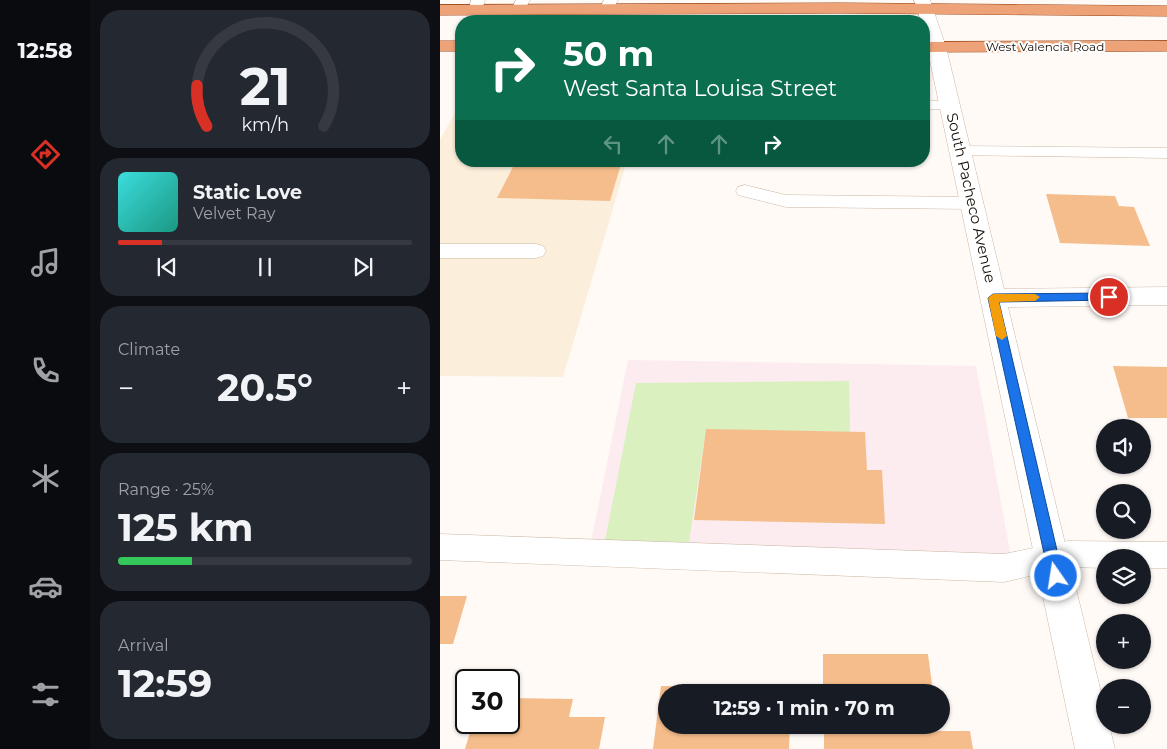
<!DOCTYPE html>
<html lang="en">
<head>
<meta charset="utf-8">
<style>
	body { margin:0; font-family:Montserrat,sans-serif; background:#242831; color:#f1f3f6; height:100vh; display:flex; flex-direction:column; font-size:19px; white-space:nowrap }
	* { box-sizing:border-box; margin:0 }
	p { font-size:16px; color:#9ea1a6 }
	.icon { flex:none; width:28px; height:28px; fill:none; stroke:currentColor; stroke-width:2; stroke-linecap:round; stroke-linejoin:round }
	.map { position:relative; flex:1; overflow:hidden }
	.details { display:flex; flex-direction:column; gap:10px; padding:10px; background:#0d0f14; width:350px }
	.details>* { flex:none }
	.hud { position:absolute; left:15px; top:15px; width:475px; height:152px; border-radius:20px; box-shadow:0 1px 4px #0004; background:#0b6e4f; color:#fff; overflow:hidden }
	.tools { position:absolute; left:656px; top:419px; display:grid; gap:10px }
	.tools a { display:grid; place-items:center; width:55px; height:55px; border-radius:50%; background:#171b24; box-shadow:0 1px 4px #0004; font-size:25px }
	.speed { position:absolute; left:15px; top:669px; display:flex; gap:10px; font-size:25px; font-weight:700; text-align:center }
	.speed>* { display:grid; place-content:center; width:65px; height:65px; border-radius:50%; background:#171b24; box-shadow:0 1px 4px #0004; line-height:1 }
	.speed .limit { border:2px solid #111; border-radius:8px; background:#fff; color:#111 }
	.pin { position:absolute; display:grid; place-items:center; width:42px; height:42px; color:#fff; margin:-21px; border:2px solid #fff; border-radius:50%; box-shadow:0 1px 5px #0007 }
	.me { position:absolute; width:55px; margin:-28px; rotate:347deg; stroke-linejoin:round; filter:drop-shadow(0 0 4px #0008) }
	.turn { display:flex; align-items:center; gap:18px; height:105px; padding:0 25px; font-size:22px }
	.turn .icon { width:65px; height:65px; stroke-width:2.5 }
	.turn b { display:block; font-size:35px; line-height:42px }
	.lanes { display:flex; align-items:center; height:48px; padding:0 25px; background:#0003; justify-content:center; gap:25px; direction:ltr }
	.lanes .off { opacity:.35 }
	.big { font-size:38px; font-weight:700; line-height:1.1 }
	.details .card { flex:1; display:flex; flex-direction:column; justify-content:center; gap:8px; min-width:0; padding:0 18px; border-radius:20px; background:#242831 }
	.details .dial { align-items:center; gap:0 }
	.dial svg { height:130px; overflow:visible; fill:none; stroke:#363941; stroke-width:7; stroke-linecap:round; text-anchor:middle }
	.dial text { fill:#f1f3f6; stroke:none }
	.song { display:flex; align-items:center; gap:15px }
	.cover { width:60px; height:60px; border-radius:8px; background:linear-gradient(135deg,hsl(180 70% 55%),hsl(170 70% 35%)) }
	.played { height:5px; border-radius:2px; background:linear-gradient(90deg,#d93025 15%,#363941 15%) }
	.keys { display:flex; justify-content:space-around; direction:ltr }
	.heat { display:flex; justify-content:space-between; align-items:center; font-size:28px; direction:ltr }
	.charge { height:8px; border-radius:4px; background:linear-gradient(90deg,#34c759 25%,#363941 0) }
	.trip { position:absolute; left:218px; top:684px; width:292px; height:50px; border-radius:25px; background:#171b24; box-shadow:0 1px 4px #0004; font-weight:700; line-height:50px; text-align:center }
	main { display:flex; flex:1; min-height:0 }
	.tab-bar { display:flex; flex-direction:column; width:90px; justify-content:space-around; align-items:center; background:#090b0e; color:#9ea1a6 }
	.tab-bar .icon { width:35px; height:35px }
	.tab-bar .current { color:#d93025 }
	.tab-bar b { font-size:22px; color:#f1f3f6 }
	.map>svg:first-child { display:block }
	.commercial { fill:#fbefdb }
	.education { fill:#fcecef }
	.green { fill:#daf0bf }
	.building { fill:#f6bd8c }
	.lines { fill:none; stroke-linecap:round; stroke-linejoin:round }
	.lane-casing { stroke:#cdb7a4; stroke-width:1 }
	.street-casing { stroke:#cdb7a4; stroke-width:1 }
	.primary-casing { stroke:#9a4616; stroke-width:1 }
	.lane { fill:#fff; fill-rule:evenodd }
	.street { fill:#fff; fill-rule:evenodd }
	.primary { fill:#eea278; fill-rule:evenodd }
	.route { fill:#1a73e8; stroke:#114b97 }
	.slow { fill:#f59e0b }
	.labels { text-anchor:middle; stroke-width:4; stroke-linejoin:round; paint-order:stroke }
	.far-street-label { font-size:12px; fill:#150e07; stroke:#fff }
	.street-label { font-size:15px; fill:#150e07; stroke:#fff }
</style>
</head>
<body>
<main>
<nav class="tab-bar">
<b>12:58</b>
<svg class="icon current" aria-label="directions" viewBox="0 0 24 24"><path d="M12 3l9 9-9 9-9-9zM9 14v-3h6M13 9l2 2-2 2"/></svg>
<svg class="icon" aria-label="music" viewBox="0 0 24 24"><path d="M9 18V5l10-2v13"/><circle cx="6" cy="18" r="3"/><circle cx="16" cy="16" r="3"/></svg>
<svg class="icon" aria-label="phone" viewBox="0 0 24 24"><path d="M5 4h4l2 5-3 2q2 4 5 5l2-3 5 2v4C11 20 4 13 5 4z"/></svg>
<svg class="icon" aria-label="climate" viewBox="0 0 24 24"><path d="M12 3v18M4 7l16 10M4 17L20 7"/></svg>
<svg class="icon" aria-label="car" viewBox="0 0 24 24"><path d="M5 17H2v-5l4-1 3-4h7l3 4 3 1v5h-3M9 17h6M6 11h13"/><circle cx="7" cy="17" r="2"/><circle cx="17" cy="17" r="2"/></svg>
<svg class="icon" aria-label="filters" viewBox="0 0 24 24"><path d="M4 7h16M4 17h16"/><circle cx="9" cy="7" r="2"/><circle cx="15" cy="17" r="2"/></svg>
</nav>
<section class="details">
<div class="card dial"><svg viewBox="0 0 100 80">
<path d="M14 69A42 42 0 1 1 86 69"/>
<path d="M14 69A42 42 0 0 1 8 44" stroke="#d93025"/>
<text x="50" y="56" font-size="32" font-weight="700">21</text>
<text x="50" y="72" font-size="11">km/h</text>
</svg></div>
<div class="card">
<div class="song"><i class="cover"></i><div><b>Static Love</b><p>Velvet Ray</p></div></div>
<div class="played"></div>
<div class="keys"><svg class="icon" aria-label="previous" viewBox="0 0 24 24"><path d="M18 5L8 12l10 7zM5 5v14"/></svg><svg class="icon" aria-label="pause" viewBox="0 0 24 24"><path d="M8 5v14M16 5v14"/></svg><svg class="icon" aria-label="next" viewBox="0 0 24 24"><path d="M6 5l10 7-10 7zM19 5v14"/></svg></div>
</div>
<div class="card"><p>Climate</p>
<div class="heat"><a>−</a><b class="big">20.5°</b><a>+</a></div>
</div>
<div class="card"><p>Range · 25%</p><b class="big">125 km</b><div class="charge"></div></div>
<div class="card"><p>Arrival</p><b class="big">12:59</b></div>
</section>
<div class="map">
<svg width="727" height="749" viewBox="0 0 727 749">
	<rect width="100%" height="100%" fill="#fffaf6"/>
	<!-- commercial -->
	<polygon class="commercial" points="21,102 21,161 187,161 123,377 0,376 0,140"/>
	<!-- education -->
	<polygon class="education" points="188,360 536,366 571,557 149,552"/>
	<!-- green -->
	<polygon class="green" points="409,381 410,432 266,430 249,542 165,541 196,383"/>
	<!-- building -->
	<g class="building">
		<polygon points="76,161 182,161 170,201 57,198"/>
		<polygon points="606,194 675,196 679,206 694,207 710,246 620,243"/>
		<polygon points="673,366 727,367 727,418 688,418"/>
		<polygon points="266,429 425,432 427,470 442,470 445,524 254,520"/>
		<polygon points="0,596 27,596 13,644 0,644"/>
		<polygon points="383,654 488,654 493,692 383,692"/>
		<polygon points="221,686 317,687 317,692 226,692 226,725 350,725 349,749 213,749"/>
		<polygon points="69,698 133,699 129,717 165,717 159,749 25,749 33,722 69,722"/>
		<polygon points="384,725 496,725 497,731 530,731 533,749 384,749"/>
	</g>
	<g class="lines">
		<defs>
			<g id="lane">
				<polygon points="31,0 45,0 41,13 31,13 29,10"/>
				<polygon points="76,0 90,0 83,13 73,13 71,10"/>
				<polygon points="164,0 178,0 171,13 161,13 159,10"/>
				<polygon points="484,100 516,102 518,105 516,108 484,110"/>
				<polygon points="520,146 727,148 727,158 514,155 511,151 514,147"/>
				<polygon points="305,185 346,195 532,197 539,199 542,203 539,207 532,209 346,207 298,195 296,191 298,187"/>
				<polygon points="0,244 96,244 103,246 106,251 103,256 96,258 0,258"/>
				<polygon points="0,534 564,554 628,541 727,542 727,568 702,568 702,558 665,558 665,568 628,567 564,582 0,560"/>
			</g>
			<polygon id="street" points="474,0 490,0 506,47 564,289 727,287 727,305 568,307 665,709 665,725 669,725 675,749 635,749 484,32 484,21 481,21"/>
			<g id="primary">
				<polygon points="401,3 727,6 727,16 401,13 0,15 0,5"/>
				<rect x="0" y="41" width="21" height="10"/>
				<polygon points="727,41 727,51 484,52 484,42"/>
			</g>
		</defs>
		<!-- lane casing -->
		<use href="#lane" class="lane-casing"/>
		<!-- street casing -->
		<use href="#street" class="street-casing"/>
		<!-- primary casing -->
		<use href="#primary" class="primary-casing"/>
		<!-- lane -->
		<use href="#lane" class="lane"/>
		<!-- street -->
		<use href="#street" class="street"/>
		<!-- primary -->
		<use href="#primary" class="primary"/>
	</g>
	<!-- route -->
	<polygon class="route" points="669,293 674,297 669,300 559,302 623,576 621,581 616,583 611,581 609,576 548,298 553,294"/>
	<!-- slow -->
	<polygon class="slow" points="553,294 595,294 600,297 595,301 559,302 567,336 562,340 556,336 548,298"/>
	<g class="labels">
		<!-- far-street labels -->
		<g class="far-street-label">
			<text x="605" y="51">West Valencia Road</text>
		</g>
		<!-- street labels -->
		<g class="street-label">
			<text transform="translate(531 198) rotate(77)" y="5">South Pacheco Avenue</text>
		</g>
	</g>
</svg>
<div class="tools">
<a><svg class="icon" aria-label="sound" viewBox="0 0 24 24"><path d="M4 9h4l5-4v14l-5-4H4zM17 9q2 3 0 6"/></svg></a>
<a><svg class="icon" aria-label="search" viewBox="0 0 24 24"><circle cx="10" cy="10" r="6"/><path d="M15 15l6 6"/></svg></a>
<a><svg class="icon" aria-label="layers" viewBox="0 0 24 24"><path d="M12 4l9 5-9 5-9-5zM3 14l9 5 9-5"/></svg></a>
<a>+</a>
<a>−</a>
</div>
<div class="speed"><div class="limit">30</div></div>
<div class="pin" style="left:669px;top:297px;background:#d93025"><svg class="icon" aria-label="arrive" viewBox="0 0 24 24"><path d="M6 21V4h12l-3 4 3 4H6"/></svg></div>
<svg class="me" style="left:616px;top:576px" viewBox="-20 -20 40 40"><circle r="17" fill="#1a73e8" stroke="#fff" stroke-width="3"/><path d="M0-11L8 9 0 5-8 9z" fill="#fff"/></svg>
<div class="trip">12:59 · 1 min · 70 m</div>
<div class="hud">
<div class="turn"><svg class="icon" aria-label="right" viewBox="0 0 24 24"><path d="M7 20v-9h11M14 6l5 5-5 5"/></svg><div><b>50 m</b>West Santa Louisa Street</div></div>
<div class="lanes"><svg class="icon off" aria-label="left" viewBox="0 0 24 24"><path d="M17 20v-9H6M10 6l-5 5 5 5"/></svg><svg class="icon off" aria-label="ahead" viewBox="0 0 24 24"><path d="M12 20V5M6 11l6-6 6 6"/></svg><svg class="icon off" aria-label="ahead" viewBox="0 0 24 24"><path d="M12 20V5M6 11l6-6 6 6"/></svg><svg class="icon" aria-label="right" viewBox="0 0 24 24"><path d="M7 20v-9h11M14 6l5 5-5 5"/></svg></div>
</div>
</div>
</main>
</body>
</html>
